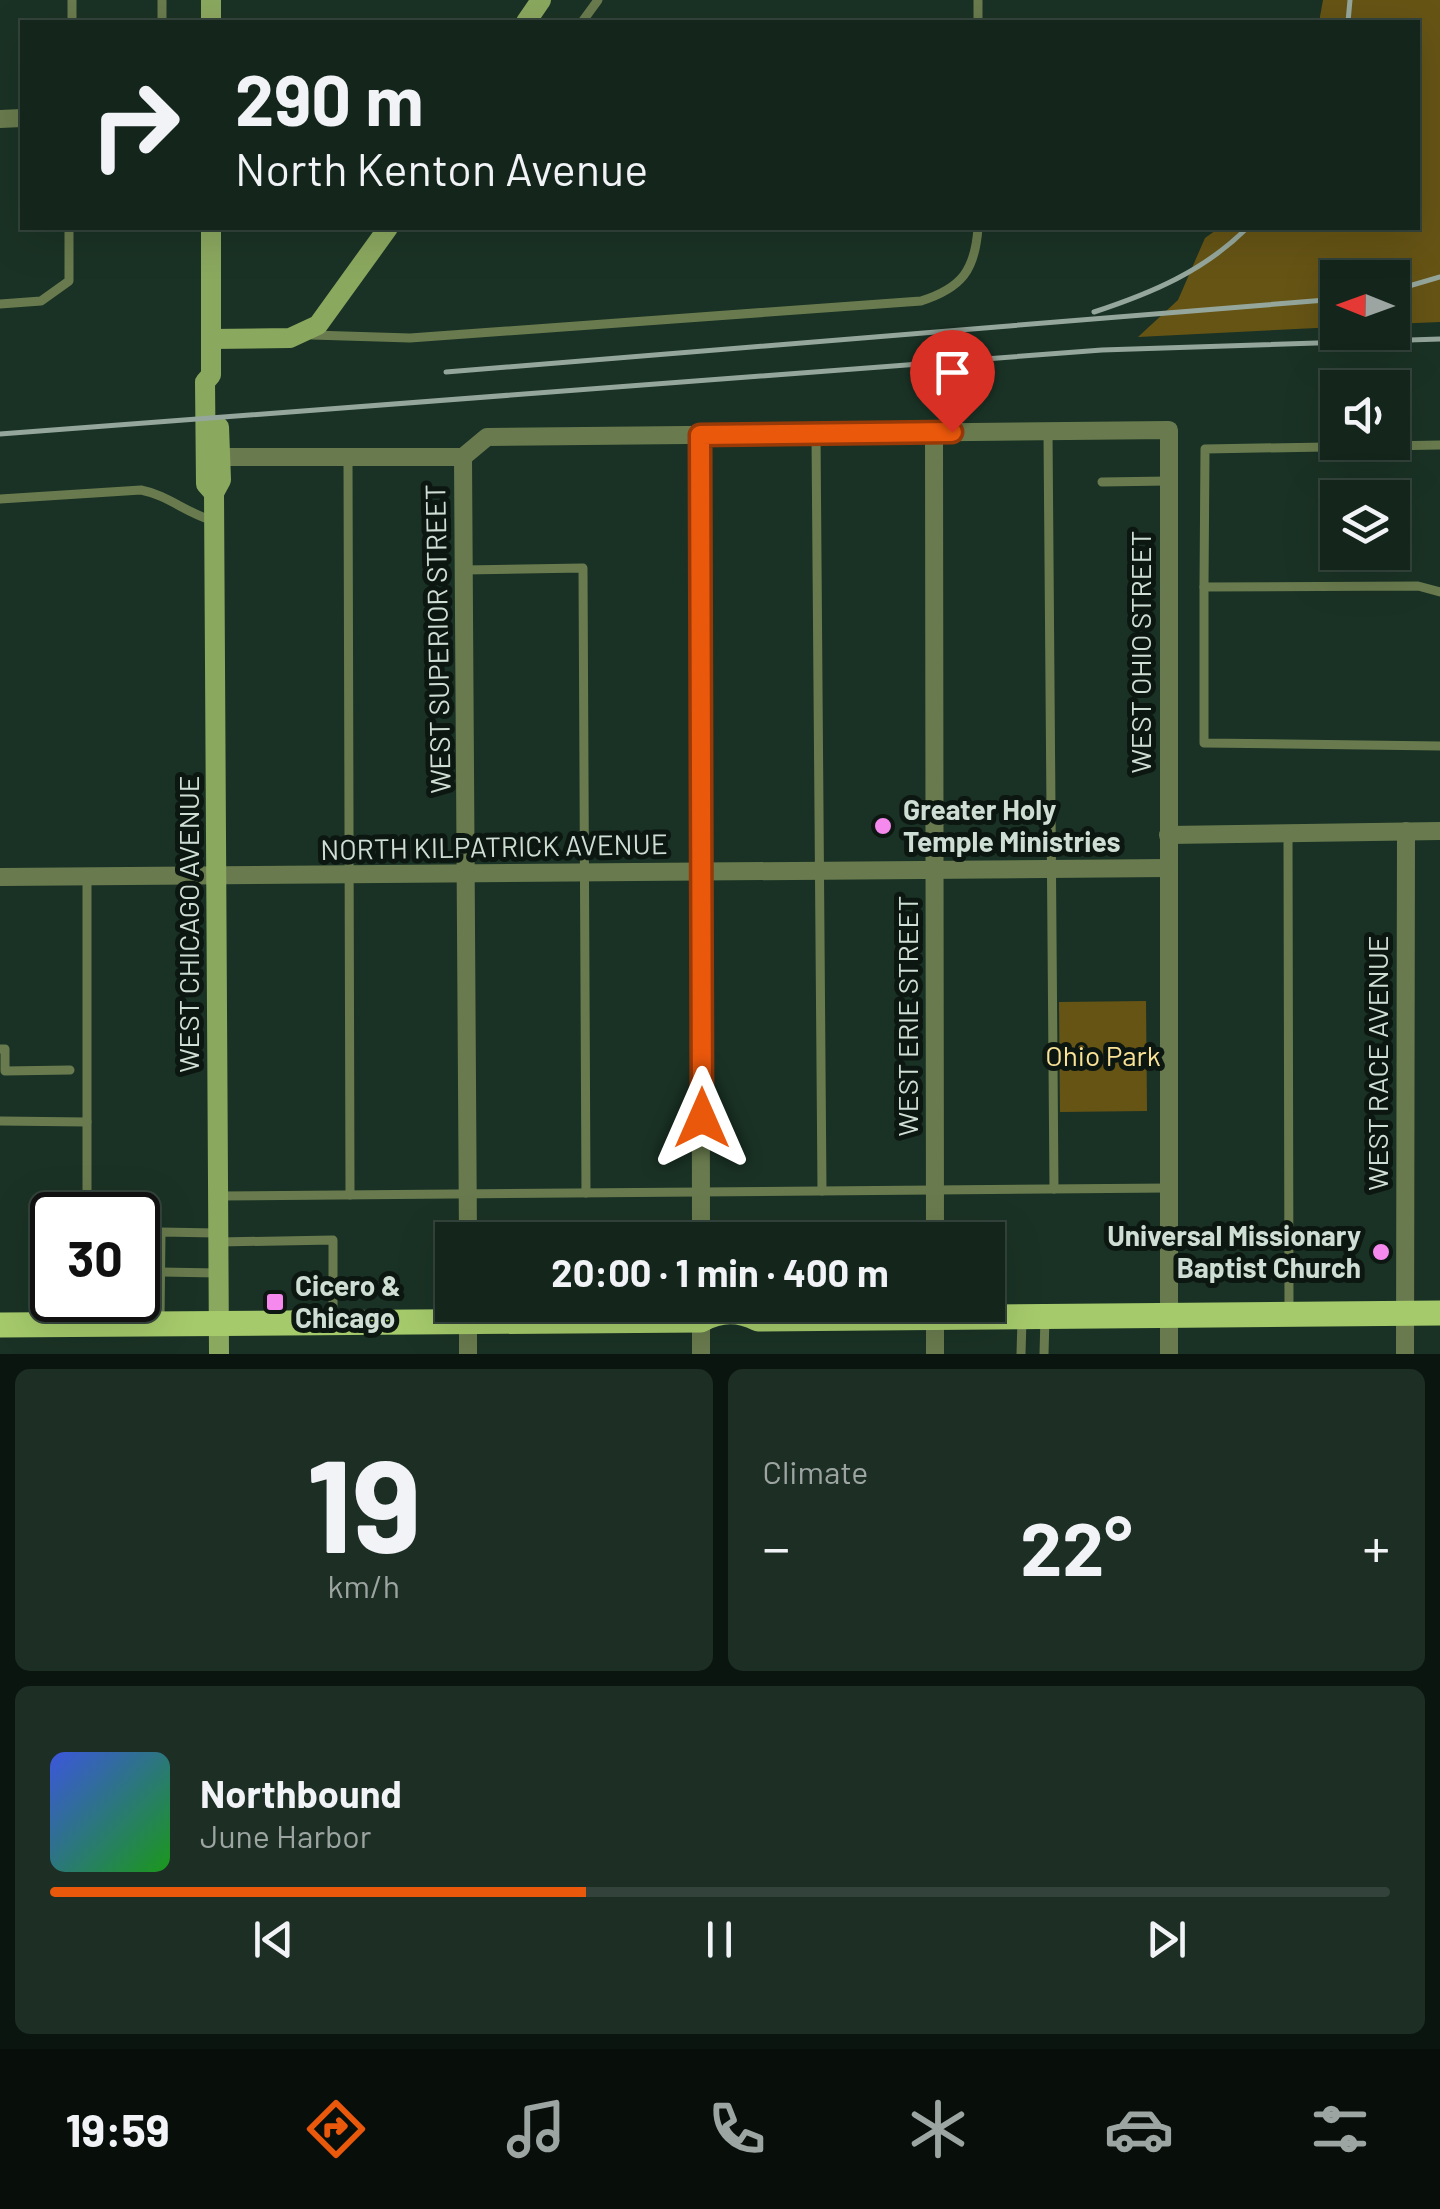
<!DOCTYPE html>
<html lang="en">
<head>
<meta charset="utf-8">
<style>
	body { margin:0; font-family:Barlow,sans-serif; background:#1d2e25; color:#f1f3f6; height:100vh; display:flex; flex-direction:column; font-size:38px; white-space:nowrap }
	* { box-sizing:border-box; margin:0 }
	p { font-size:32px; color:#9da5a3 }
	.icon { flex:none; width:55px; height:55px; fill:none; stroke:currentColor; stroke-width:2; stroke-linecap:round; stroke-linejoin:round }
	.map { position:relative; height:1354px; overflow:hidden }
	.panel { display:flex; flex-direction:column; gap:15px; padding:15px; background:#0b150f; flex:1 }
	.panel>* { flex:none }
	.guide { position:absolute; left:20px; top:20px; width:1400px; height:210px; border-radius:0px; box-shadow:0 10px 40px #0002,0 0 0 2px #33433b; background:#14261c; color:#f1f3f6; overflow:hidden }
	.needle { width:65px; rotate:271deg }
	.buttons { position:absolute; left:1320px; top:260px; display:grid; gap:20px }
	.buttons a { display:grid; place-items:center; width:90px; height:90px; border-radius:0px; background:#14261c; box-shadow:0 10px 40px #0002,0 0 0 2px #33433b; font-size:50px }
	.speed { position:absolute; left:30px; top:1192px; display:flex; gap:20px; font-size:50px; font-weight:700; text-align:center }
	.speed>* { display:grid; place-content:center; width:130px; height:130px; border-radius:50%; background:#14261c; box-shadow:0 10px 40px #0002,0 0 0 2px #33433b; line-height:1 }
	.speed .limit { border:5px solid #111; border-radius:15px; background:#fff; color:#111 }
	.pin { position:absolute; display:grid; place-items:center; width:85px; height:85px; color:#fff; margin:-102px -42px; border-radius:50% 50% 50% 0; rotate:-45deg; box-shadow:0 0 10px #0007 }
	.pin .icon { rotate:45deg }
	.me { position:absolute; width:110px; margin:-55px; rotate:0deg; stroke-linejoin:round; filter:drop-shadow(0 0 8px #0008) }
	.turn { display:flex; align-items:center; gap:35px; height:210px; padding:0 50px; font-size:45px }
	.turn .icon { width:130px; height:130px; stroke-width:2.5 }
	.turn b { display:block; font-size:70px; line-height:85px }
	.big { font-size:75px; font-weight:700; line-height:1.1 }
	.panel .card { flex:1; display:flex; flex-direction:column; justify-content:center; gap:15px; min-width:0; padding:0 35px; border-radius:15px; background:#1d2e25 }
	.panel .dial { align-items:center; gap:0 }
	.dial b { font-size:130px; line-height:1 }
	.song { display:flex; align-items:center; gap:30px }
	.cover { width:120px; height:120px; border-radius:15px; background:linear-gradient(135deg,hsl(230 70% 55%),hsl(120 70% 35%)) }
	.played { height:10px; border-radius:5px; background:linear-gradient(90deg,#ea580c 40%,#33433b 40%) }
	.keys { display:flex; justify-content:space-around; direction:ltr }
	.heat { display:flex; justify-content:space-between; align-items:center; font-size:55px; direction:ltr }
	.panel .tiles { flex:1; display:grid; gap:15px; grid-template-columns:1fr 1fr }
	.card:last-child { grid-column:span 2 }
	.trip { position:absolute; left:435px; top:1222px; width:570px; height:100px; border-radius:0px; background:#14261c; box-shadow:0 10px 40px #0002,0 0 0 2px #33433b; font-weight:700; line-height:100px; text-align:center }
	.dock { display:flex; height:160px; justify-content:space-around; align-items:center; background:#080f0b; color:#9da5a3 }
	.dock .icon { width:70px; height:70px }
	.dock .selected { color:#ea580c }
	.dock b { font-size:45px; color:#f1f3f6 }
	.map>svg:first-child { display:block }
	.green { fill:#665415 }
	.lines { fill:none; stroke-linecap:round; stroke-linejoin:round }
	.lane { stroke:#697b4e; stroke-width:9 }
	.street { stroke:#697b4e; stroke-width:18 }
	.secondary { stroke:#8ba85f; stroke-width:20 }
	.primary { stroke:#a5ca6b; stroke-width:25 }
	.rail { stroke:#95a79c; stroke-width:5 }
	.route-casing { stroke:#983908; stroke-width:25 }
	.route { stroke:#ea580c; stroke-width:18 }
	.poi-dot { fill:#f589ee; stroke:#0d1711; stroke-width:4 }
	.labels { text-anchor:middle; stroke-width:10; stroke-linejoin:round; paint-order:stroke }
	.street-label { font-size:28px; fill:#cfded5; stroke:#0d1711 }
	.poi-label { font-size:28px; font-weight:bold; fill:#cfded5; stroke:#0d1711; text-anchor:start }
	.park-label { font-size:28px; fill:#fae297; stroke:#0d1711 }
</style>
</head>
<body>
<div class="map">
<svg width="1440" height="1354" viewBox="0 0 1440 1354">
	<rect width="100%" height="100%" fill="#1a3225"/>
	<!-- green -->
	<g class="green">
		<polygon points="1323,0 1440,0 1440,322 1393,324 1392,278 1338,278 1337,327 1138,337 1178,300 1205,238 1219,228 1418,228 1418,22 1319,22"/>
		<polygon points="1146,1001 1147,1111 1060,1112 1059,1002"/>
	</g>
	<g class="lines">
		<!-- lane -->
		<g class="lane">
			<polyline points="72,22 72,0"/>
			<polyline points="162,22 162,0"/>
			<polyline points="582,22 598,0"/>
			<polyline points="978,22 978,0"/>
			<polyline points="0,304 41,301 69,281 69,228"/>
			<path d="M312 335 410 338 921 301C962 288 975 270 978 228"/>
			<polyline points="1048,432 1054,1189"/>
			<polyline points="816,434 822,1191"/>
			<polyline points="348,458 350,1195"/>
			<polyline points="1102,482 1169,481"/>
			<path d="M0 499 141 490C167 495 185 512 211 520"/>
			<polyline points="464,570 583,568 586,1193"/>
			<polyline points="1204,587 1205,449 1440,445"/>
			<polyline points="1440,592 1418,586 1204,587 1204,743 1440,746"/>
			<polyline points="1288,833 1289,1311"/>
			<polyline points="87,877 87,1215"/>
			<polyline points="0,1049 5,1049 5,1071 70,1070"/>
			<polyline points="0,1121 87,1122"/>
			<polyline points="219,1196 1169,1188"/>
			<polyline points="219,1242 333,1240 333,1320"/>
			<polyline points="138,1258 160,1259"/>
			<polyline points="160,1272 218,1273"/>
			<polyline points="160,1321 161,1232 216,1233"/>
			<polyline points="87,1322 87,1300"/>
			<polyline points="106,1322 106,1300"/>
			<polyline points="1021,1354 1022,1319"/>
			<polyline points="1044,1354 1045,1317"/>
		</g>
		<!-- street -->
		<g class="street">
			<polyline points="0,119 22,118"/>
			<polyline points="934,433 935,1240"/>
			<polyline points="700,435 701,1240"/>
			<polyline points="221,457 463,457 487,437 1169,430 1169,1354"/>
			<polyline points="463,457 468,1240"/>
			<polyline points="1168,835 1440,831"/>
			<polyline points="0,877 1168,868"/>
			<polyline points="935,1305 935,1354"/>
			<polyline points="468,1354 468,1305"/>
			<polyline points="701,1354 701,1305"/>
			<polyline points="1405,1354 1406,831"/>
		</g>
		<!-- secondary -->
		<g class="secondary">
			<polyline points="211,0 211,22"/>
			<polyline points="526,22 541,0"/>
			<polyline points="211,228 211,375 205,382 206,484 214,493 219,1354"/>
			<polyline points="211,339 290,338 318,325 388,228"/>
			<polyline points="214,493 221,480 219,427"/>
		</g>
		<!-- primary -->
		<path class="primary" d="M0 1325 701 1320C720 1309 739 1309 758 1319L1440 1313"/>
		<!-- rail -->
		<g class="rail">
			<polyline points="1348,22 1350,0"/>
			<polyline points="1392,291 1440,277"/>
			<path d="M1094 312C1152 293 1204 271 1247 228"/>
			<polyline points="446,372 1338,299"/>
			<polyline points="0,434 1102,350 1440,339"/>
		</g>
	</g>
	<g class="lines">
		<defs>
			<polyline id="route" points="702,1118 700,435 952,432"/>
		</defs>
		<!-- route casing -->
		<use href="#route" class="route-casing"/>
		<!-- route -->
		<use href="#route" class="route"/>
	</g>
	<!-- markers -->
	<g class="poi-dot">
		<circle cx="883" cy="826" r="10"/>
		<circle cx="1381" cy="1252" r="10"/>
		<rect x="265" y="1292" width="20" height="20" rx="5"/>
	</g>
	<g class="labels">
		<!-- street labels -->
		<g class="street-label">
			<text transform="translate(438 639) rotate(-91)" y="10">WEST SUPERIOR STREET</text>
			<text transform="translate(1141 652) rotate(-90)" y="10">WEST OHIO STREET</text>
			<text transform="translate(494 847) rotate(-1)" y="10">NORTH KILPATRICK AVENUE</text>
			<text transform="translate(189 924) rotate(-90)" y="10">WEST CHICAGO AVENUE</text>
			<text transform="translate(908 1016) rotate(-90)" y="10">WEST ERIE STREET</text>
			<text transform="translate(1378 1063) rotate(-90)" y="10">WEST RACE AVENUE</text>
		</g>
		<!-- poi labels -->
		<g class="poi-label">
			<text x="903" y="820">Greater Holy<tspan x="903" dy="32">Temple Ministries</tspan></text>
			<text x="1361" y="1246" text-anchor="end">Universal Missionary<tspan x="1361" dy="32">Baptist Church</tspan></text>
			<text x="295" y="1296">Cicero &amp;<tspan x="295" dy="32">Chicago</tspan></text>
		</g>
		<!-- park labels -->
		<g class="park-label">
			<text x="1103" y="1066">Ohio Park</text>
		</g>
	</g>
</svg>
<div class="buttons">
<a><svg class="needle" viewBox="-14 -14 28 28"><path d="M0-13l5 13h-10z" fill="#e53935"/><path d="M0 13l5-13h-10z" fill="#9da5a3"/></svg></a>
<a><svg class="icon" aria-label="sound" viewBox="0 0 24 24"><path d="M4 9h4l5-4v14l-5-4H4zM17 9q2 3 0 6"/></svg></a>
<a><svg class="icon" aria-label="layers" viewBox="0 0 24 24"><path d="M12 4l9 5-9 5-9-5zM3 14l9 5 9-5"/></svg></a>
</div>
<div class="speed"><div class="limit">30</div></div>
<div class="pin" style="left:952px;top:432px;background:#d93025"><svg class="icon" aria-label="arrive" viewBox="0 0 24 24"><path d="M6 21V4h12l-3 4 3 4H6"/></svg></div>
<svg class="me" style="left:702px;top:1118px" viewBox="-20 -20 40 40"><path d="M0-17L14 15 0 8-14 15z" fill="#ea580c" stroke="#fff" stroke-width="4"/></svg>
<div class="trip">20:00 · 1 min · 400 m</div>
<div class="guide">
<div class="turn"><svg class="icon" aria-label="right" viewBox="0 0 24 24"><path d="M7 20v-9h11M14 6l5 5-5 5"/></svg><div><b>290 m</b>North Kenton Avenue</div></div>
</div>
</div>
<section class="panel">
<div class="tiles">
<div class="card dial"><b>19</b><p>km/h</p></div>
<div class="card"><p>Climate</p>
<div class="heat"><a>−</a><b class="big">22°</b><a>+</a></div>
</div>
<div class="card">
<div class="song"><i class="cover"></i><div><b>Northbound</b><p>June Harbor</p></div></div>
<div class="played"></div>
<div class="keys"><svg class="icon" aria-label="previous" viewBox="0 0 24 24"><path d="M18 5L8 12l10 7zM5 5v14"/></svg><svg class="icon" aria-label="pause" viewBox="0 0 24 24"><path d="M8 5v14M16 5v14"/></svg><svg class="icon" aria-label="next" viewBox="0 0 24 24"><path d="M6 5l10 7-10 7zM19 5v14"/></svg></div>
</div>
</div>
</section>
<nav class="dock">
<b>19:59</b>
<svg class="icon selected" aria-label="directions" viewBox="0 0 24 24"><path d="M12 3l9 9-9 9-9-9zM9 14v-3h6M13 9l2 2-2 2"/></svg>
<svg class="icon" aria-label="music" viewBox="0 0 24 24"><path d="M9 18V5l10-2v13"/><circle cx="6" cy="18" r="3"/><circle cx="16" cy="16" r="3"/></svg>
<svg class="icon" aria-label="phone" viewBox="0 0 24 24"><path d="M5 4h4l2 5-3 2q2 4 5 5l2-3 5 2v4C11 20 4 13 5 4z"/></svg>
<svg class="icon" aria-label="climate" viewBox="0 0 24 24"><path d="M12 3v18M4 7l16 10M4 17L20 7"/></svg>
<svg class="icon" aria-label="car" viewBox="0 0 24 24"><path d="M5 17H2v-5l4-1 3-4h7l3 4 3 1v5h-3M9 17h6M6 11h13"/><circle cx="7" cy="17" r="2"/><circle cx="17" cy="17" r="2"/></svg>
<svg class="icon" aria-label="filters" viewBox="0 0 24 24"><path d="M4 7h16M4 17h16"/><circle cx="9" cy="7" r="2"/><circle cx="15" cy="17" r="2"/></svg>
</nav>
</body>
</html>
